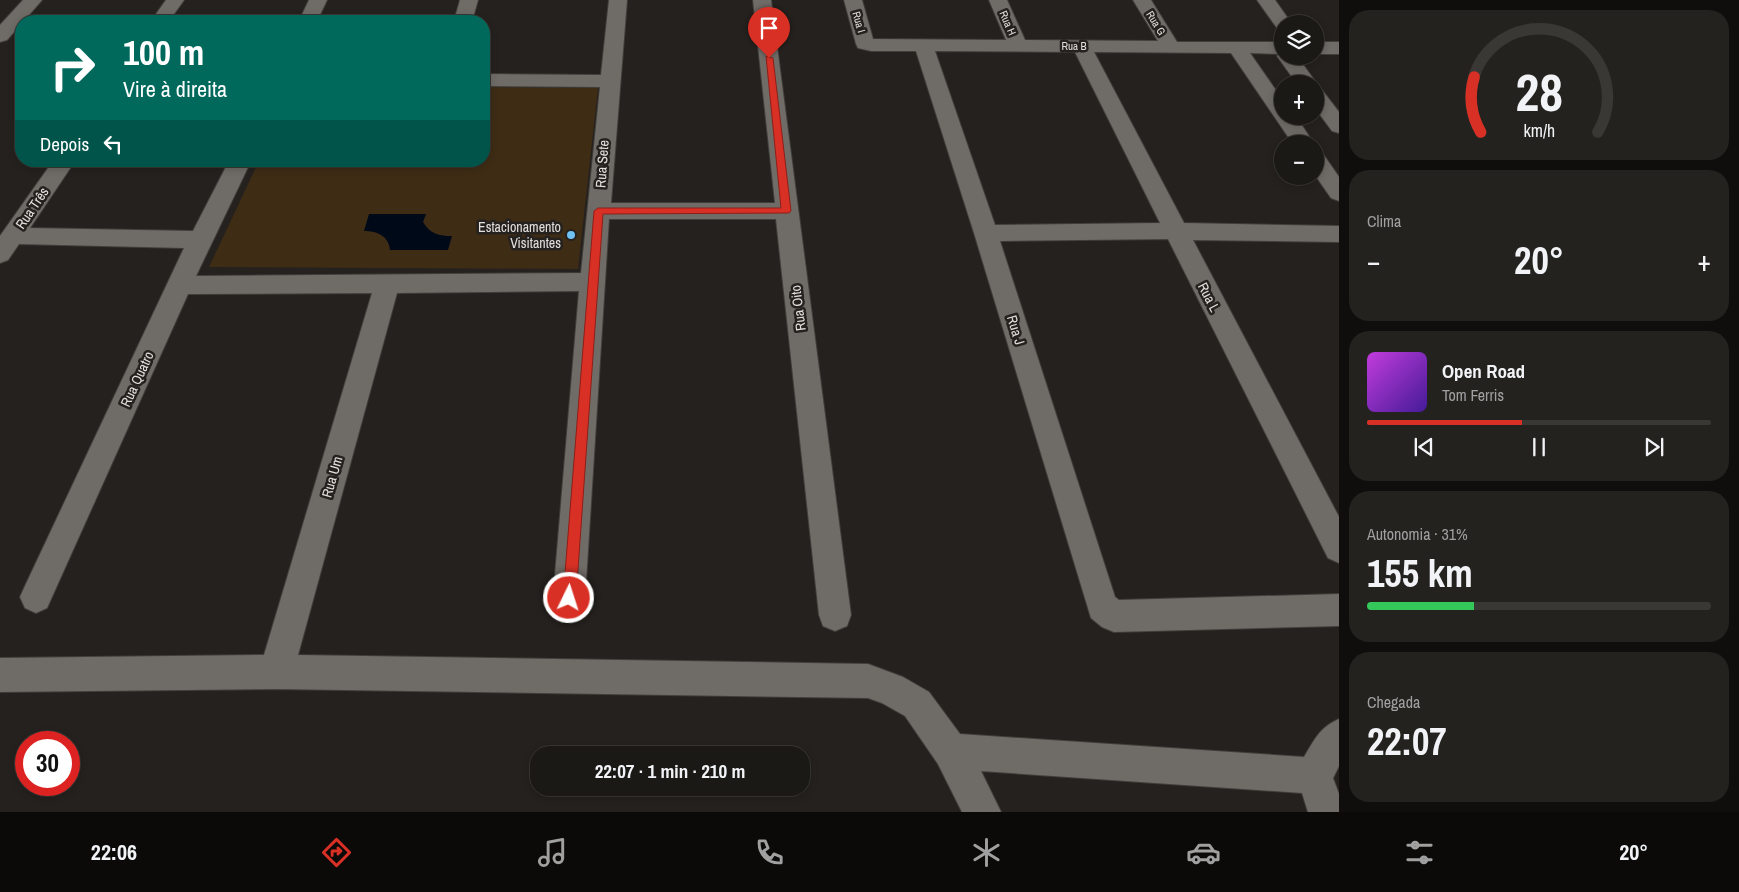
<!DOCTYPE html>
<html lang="pt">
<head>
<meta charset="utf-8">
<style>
	body { margin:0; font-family:"Archivo Narrow",sans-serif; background:#24221f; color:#f1f3f6; height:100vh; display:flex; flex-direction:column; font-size:19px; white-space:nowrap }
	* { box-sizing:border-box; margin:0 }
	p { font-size:16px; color:#a0a0a1 }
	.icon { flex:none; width:28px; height:28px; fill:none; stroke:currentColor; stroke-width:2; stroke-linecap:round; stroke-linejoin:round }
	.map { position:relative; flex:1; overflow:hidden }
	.side { display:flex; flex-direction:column; gap:10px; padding:10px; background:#0f0e0c; width:400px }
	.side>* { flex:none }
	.top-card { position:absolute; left:15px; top:15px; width:475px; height:152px; border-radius:20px; box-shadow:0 2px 8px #0003,0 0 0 1px #393835; background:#00695c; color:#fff; overflow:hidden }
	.buttons { position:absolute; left:1274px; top:15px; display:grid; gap:10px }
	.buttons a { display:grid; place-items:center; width:50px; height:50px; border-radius:50%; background:#1b1916; box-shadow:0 2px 8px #0003,0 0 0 1px #393835; font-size:25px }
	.speed { position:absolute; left:15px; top:731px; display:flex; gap:10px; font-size:25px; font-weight:700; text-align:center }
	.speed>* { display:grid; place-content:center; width:65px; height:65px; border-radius:50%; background:#1b1916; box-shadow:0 2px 8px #0003,0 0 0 1px #393835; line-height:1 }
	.speed .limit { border:8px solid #d22; background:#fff; color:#111 }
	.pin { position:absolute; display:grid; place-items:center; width:42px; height:42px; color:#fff; margin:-51px -21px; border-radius:50% 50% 50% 0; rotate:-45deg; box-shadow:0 0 5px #0007 }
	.pin .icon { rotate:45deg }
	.me { position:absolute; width:55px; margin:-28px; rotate:4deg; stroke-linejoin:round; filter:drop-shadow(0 0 4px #0008) }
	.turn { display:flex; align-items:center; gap:18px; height:105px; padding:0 25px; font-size:22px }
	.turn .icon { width:65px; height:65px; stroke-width:2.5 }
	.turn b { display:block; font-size:35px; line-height:42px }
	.then { display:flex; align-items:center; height:48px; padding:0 25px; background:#0003; gap:10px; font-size:19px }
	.big { font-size:38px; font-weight:700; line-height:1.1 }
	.side .tile { flex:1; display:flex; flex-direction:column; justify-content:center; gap:8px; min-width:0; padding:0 18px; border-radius:20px; background:#24221f }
	.side .dial { align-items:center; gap:0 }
	.dial svg { height:130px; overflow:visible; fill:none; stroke:#393835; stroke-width:7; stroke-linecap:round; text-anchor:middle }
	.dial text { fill:#f1f3f6; stroke:none }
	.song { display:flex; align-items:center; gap:15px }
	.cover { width:60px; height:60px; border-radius:8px; background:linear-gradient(135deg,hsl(290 70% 55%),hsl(260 70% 35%)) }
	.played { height:5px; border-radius:2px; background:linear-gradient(90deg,#d93025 45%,#393835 45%) }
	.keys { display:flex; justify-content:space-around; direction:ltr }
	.heat { display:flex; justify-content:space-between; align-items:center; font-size:28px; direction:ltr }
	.charge { height:8px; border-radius:4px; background:linear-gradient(90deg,#34c759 31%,#393835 0) }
	.trip { position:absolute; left:530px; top:746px; width:280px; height:50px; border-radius:20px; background:#1b1916; box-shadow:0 2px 8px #0003,0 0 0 1px #393835; font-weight:700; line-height:50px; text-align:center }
	.dock { display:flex; height:80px; justify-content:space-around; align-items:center; background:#0b0a09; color:#a0a0a1 }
	.dock .icon { width:35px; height:35px }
	.dock .current { color:#d93025 }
	.dock b { font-size:22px; color:#f1f3f6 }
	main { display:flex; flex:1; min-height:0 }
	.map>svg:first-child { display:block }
	.green { fill:#3e2c15 }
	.water { fill:#000917 }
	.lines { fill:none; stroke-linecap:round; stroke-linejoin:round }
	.minor-casing { stroke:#413e3b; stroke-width:2 }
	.minor { fill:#6f6c67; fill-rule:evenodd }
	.route { fill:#d93025; stroke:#8d1f18 }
	.poi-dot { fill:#70c2f4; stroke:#24211e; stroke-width:2 }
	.labels { text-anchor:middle; stroke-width:5; stroke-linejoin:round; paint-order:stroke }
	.far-street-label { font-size:11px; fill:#e2dfdd; stroke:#24211e }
	.street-label { font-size:14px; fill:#e2dfdd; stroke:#24211e }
	.poi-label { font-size:14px; fill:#e2dfdd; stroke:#24211e; text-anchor:end }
</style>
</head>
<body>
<main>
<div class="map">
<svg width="1339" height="812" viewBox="0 0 1339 812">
	<rect width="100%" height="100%" fill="#24211e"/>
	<!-- green -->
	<polygon class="green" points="484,87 598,88 578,269 209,267 259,161 484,161"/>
	<!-- water -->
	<path class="water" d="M369 214H426L423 222C430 234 439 236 452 236L448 250H390C389 236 377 231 364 231Z"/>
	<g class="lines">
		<defs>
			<g id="minor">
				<polygon points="23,0 42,0 7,40 0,42 0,25"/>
				<polygon points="166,0 184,0 169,21 151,21"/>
				<polygon points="309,0 327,0 317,21 299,21"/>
				<polygon points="460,0 478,0 472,21 454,21"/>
				<path d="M609 0H627L611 203H775L753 0H771L851 615 847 626 835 631 823 626 819 615 776 219H609L585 598 580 609 569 614 558 609 553 598 579 291 397 293 298 655 868 664 903 677 929 692 960 734 1304 757C1315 739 1319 728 1339 719V766L1333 778 1339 794V812H1308L1302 793 981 771 1001 812H962L938 764 905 716 882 703 868 698 276 689 0 692V658L264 655 372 293 188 294 47 608 36 613 25 608 20 597 25 586 184 248 19 244 8 260 0 263V236L53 161H75L30 228 193 231 229 161H251L196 276 581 273 600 87 484 86V74L601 75Z"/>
				<path d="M844 0H862L873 39 1006 40 989 0H1007L1025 40 1158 41 1133 0H1151L1177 42H1282V56H1297L1317 84 1315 87V84H1297L1277 56 1279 54 1250 53 1282 99V116H1296L1314 144H1293L1231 53 1094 52 1184 223 1339 226V242L1193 240 1339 517V563L1328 558 1168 239 1000 241 1115 597 1119 600 1339 594V626L1114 632 1102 627 1091 618 974 233 916 51H871L858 48 856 44ZM935 51 1075 52 1160 223 995 225Z"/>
				<polygon points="1257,0 1275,0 1292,24 1282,24 1282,29 1277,28"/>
				<rect x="1315" y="42" width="24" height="12"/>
				<polygon points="1315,88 1322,90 1339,112 1339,133 1332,131 1315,108"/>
				<polygon points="1315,152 1323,154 1339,177 1339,201 1331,198 1315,175"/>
			</g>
		</defs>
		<!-- minor casing -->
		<use href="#minor" class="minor-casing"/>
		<!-- minor -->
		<use href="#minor" class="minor"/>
	</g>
	<!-- route -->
	<polygon class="route" points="766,56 773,58 791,211 789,213 603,214 576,598 574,603 569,605 565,603 563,598 594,211 598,208 781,208"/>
	<!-- markers -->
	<circle class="poi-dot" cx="571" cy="235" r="5"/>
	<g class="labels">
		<!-- far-street labels -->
		<g class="far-street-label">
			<text transform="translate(859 22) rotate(74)" y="4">Rua I</text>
			<text transform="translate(1008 23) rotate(67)" y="4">Rua H</text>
			<text transform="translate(1156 23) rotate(58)" y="4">Rua G</text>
			<text x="1074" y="50">Rua B</text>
		</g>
		<!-- street labels -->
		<g class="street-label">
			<text transform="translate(602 164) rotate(-86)" y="5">Rua Sete</text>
			<text transform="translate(32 208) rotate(-56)" y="5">Rua Três</text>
			<text transform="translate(1209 297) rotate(63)" y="5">Rua L</text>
			<text transform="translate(798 308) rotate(-97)" y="5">Rua Oito</text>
			<text transform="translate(1016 330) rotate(73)" y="5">Rua J</text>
			<text transform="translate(137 379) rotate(-65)" y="5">Rua Quatro</text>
			<text transform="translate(332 477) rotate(-74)" y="5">Rua Um</text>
		</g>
		<!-- poi labels -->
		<g class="poi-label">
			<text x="561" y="232">Estacionamento<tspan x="561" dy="16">Visitantes</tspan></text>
		</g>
	</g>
</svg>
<div class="buttons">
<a><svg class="icon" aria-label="layers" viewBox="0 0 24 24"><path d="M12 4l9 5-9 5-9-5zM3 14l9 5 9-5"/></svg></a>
<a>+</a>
<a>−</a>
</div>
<div class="speed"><div class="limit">30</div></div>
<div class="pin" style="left:769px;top:58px;background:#d93025"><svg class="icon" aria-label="arrive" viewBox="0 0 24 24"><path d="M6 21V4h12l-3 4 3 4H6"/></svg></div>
<svg class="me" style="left:569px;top:598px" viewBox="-20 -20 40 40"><circle r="17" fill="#d93025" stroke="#fff" stroke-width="3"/><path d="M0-11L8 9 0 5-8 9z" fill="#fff"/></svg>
<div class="trip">22:07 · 1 min · 210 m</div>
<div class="top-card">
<div class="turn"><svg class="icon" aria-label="right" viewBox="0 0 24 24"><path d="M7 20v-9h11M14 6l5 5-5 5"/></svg><div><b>100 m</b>Vire à direita</div></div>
<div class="then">Depois<svg class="icon" aria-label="left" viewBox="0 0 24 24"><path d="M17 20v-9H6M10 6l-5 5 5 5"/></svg></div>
</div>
</div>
<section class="side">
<div class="tile dial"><svg viewBox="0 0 100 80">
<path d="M14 69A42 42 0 1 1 86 69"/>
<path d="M14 69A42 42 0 0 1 10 35" stroke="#d93025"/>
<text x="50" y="56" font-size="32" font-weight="700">28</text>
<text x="50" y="72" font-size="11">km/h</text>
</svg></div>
<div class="tile"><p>Clima</p>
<div class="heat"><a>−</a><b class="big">20°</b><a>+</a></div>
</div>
<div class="tile">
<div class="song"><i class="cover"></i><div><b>Open Road</b><p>Tom Ferris</p></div></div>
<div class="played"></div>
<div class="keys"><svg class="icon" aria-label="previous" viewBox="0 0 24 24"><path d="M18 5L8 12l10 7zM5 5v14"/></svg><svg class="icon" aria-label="pause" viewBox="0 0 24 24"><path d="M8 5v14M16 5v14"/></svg><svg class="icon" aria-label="next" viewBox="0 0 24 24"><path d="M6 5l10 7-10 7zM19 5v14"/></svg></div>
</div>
<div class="tile"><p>Autonomia · 31%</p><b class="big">155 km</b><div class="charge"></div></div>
<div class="tile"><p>Chegada</p><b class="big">22:07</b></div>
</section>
</main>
<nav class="dock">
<b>22:06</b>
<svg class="icon current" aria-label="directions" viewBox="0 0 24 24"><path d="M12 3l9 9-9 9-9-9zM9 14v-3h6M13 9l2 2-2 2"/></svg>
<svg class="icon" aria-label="music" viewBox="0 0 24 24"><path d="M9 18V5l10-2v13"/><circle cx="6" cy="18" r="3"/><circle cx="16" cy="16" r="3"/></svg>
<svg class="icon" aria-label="phone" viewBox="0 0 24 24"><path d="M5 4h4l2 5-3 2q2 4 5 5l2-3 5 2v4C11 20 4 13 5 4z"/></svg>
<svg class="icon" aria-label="climate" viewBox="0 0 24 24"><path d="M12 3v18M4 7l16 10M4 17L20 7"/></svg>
<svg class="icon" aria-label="car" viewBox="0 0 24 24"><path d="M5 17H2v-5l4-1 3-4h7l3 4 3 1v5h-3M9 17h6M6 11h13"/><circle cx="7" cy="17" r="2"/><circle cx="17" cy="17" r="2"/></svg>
<svg class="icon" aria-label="filters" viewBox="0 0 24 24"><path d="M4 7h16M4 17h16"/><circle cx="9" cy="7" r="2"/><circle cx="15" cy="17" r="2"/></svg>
<b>20°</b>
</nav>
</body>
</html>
